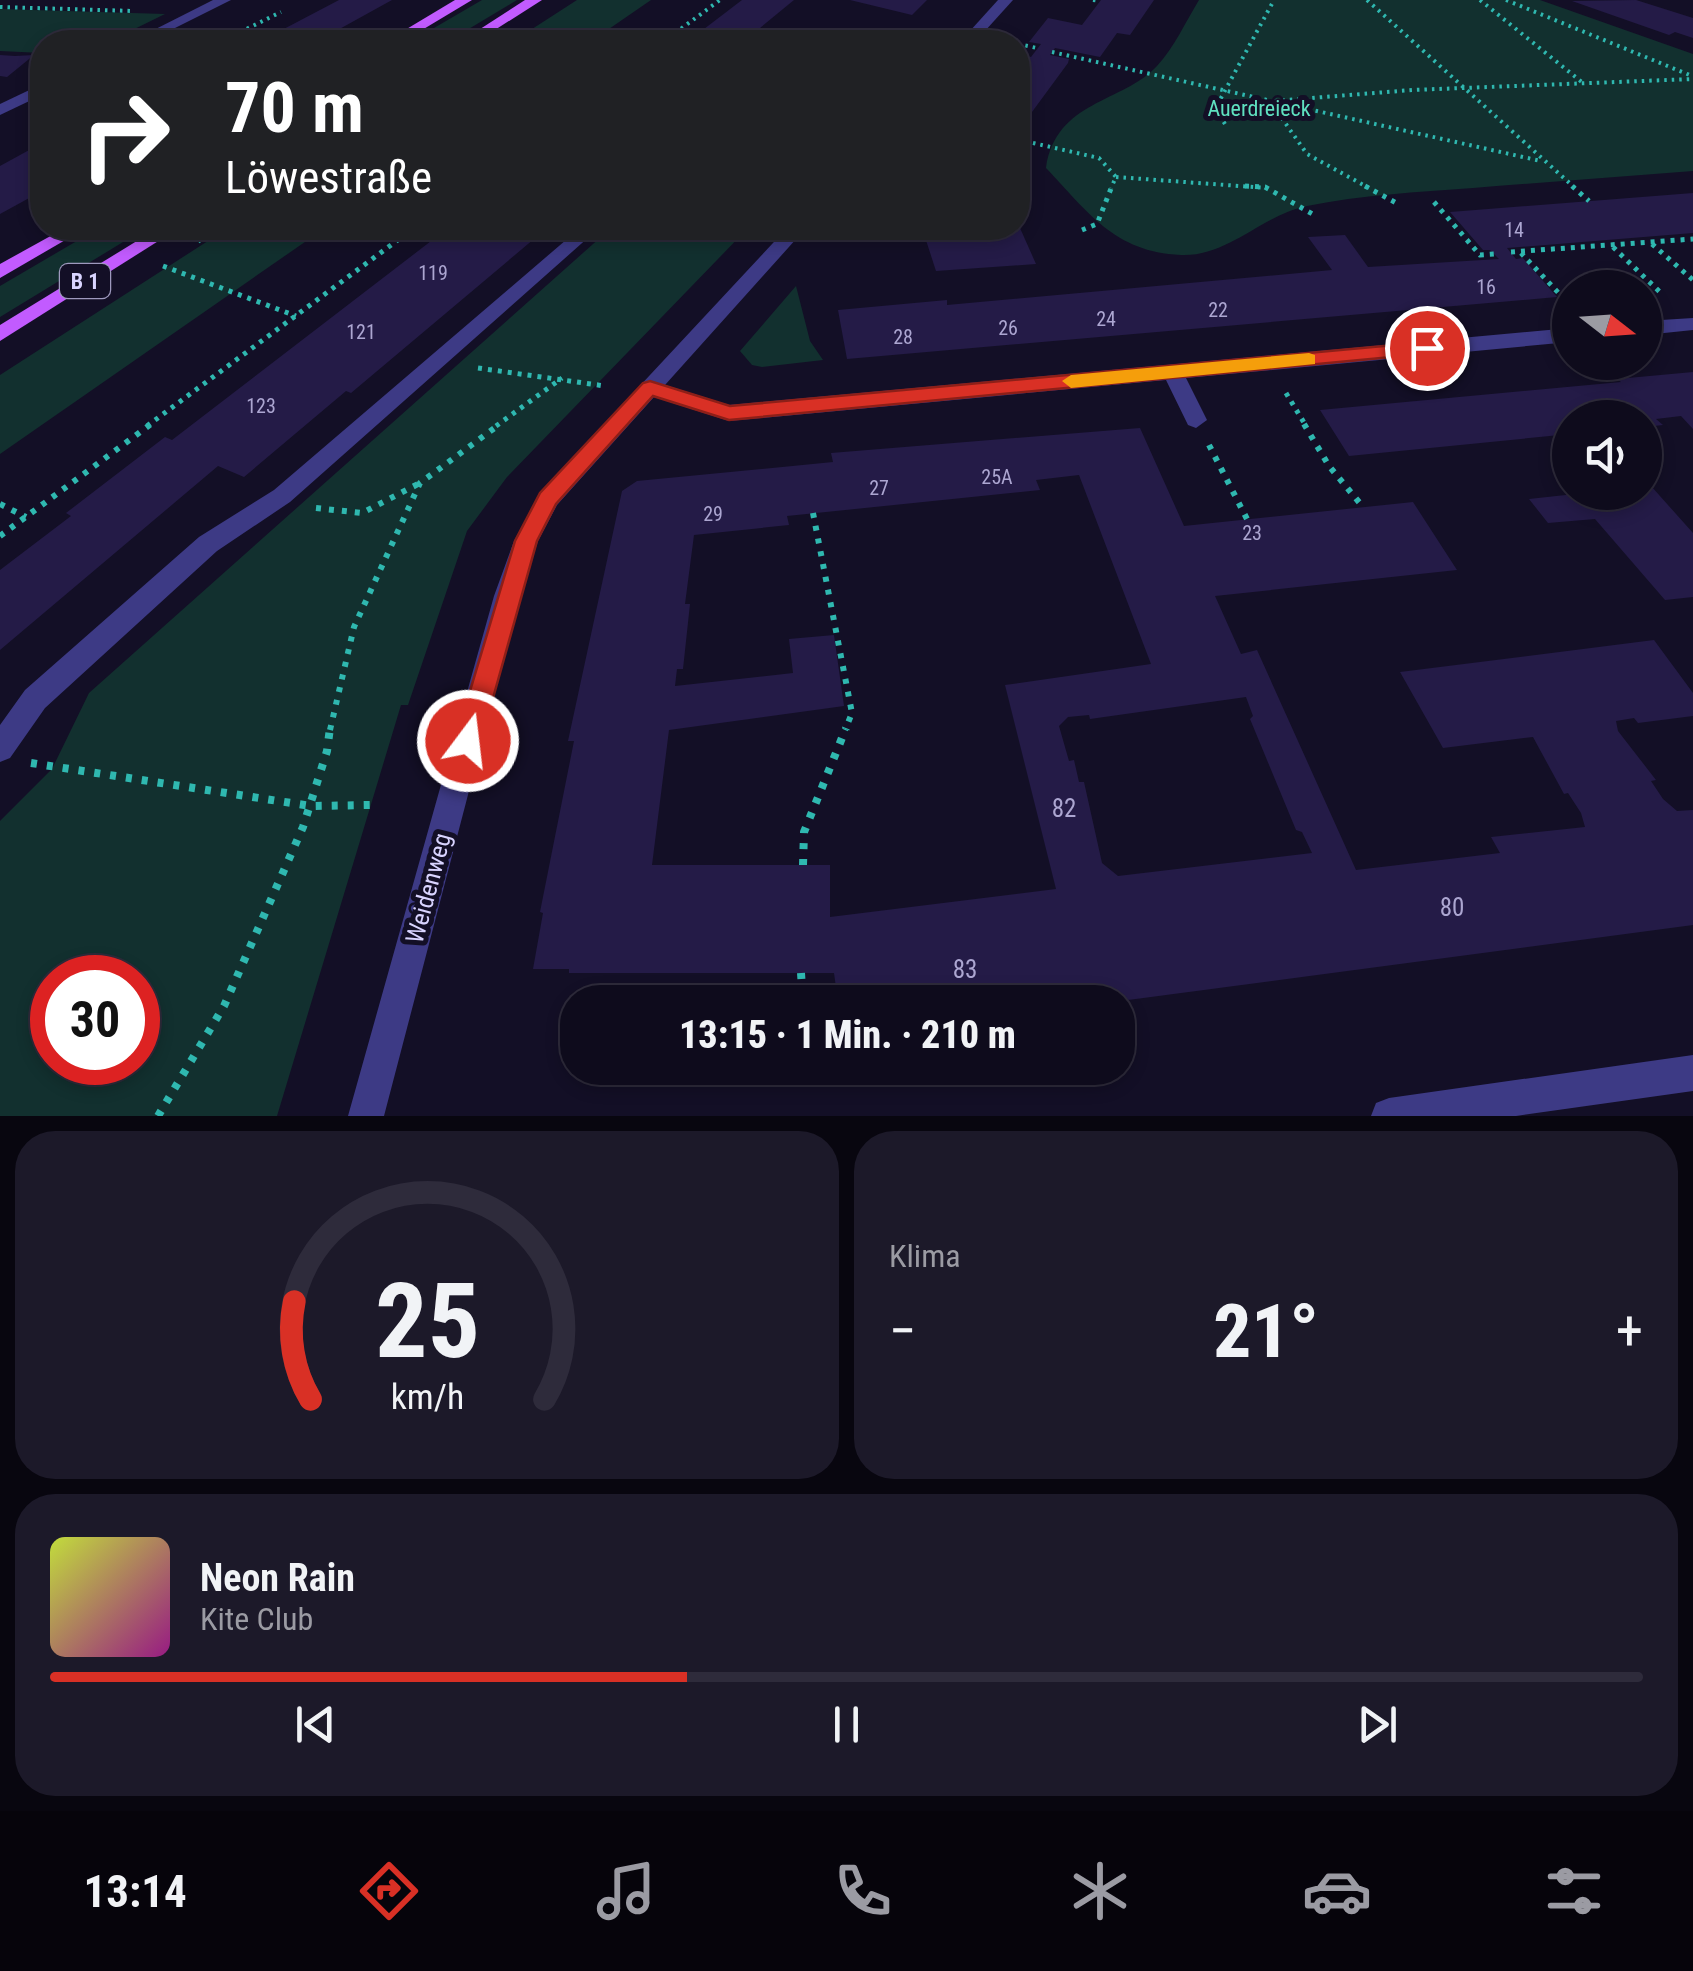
<!DOCTYPE html>
<html lang="de">
<head>
<meta charset="utf-8">
<style>
	body { margin:0; font-family:"Roboto Condensed",sans-serif; background:#1c1929; color:#f1f3f6; height:100vh; display:flex; flex-direction:column; font-size:38px; white-space:nowrap }
	* { box-sizing:border-box; margin:0 }
	p { font-size:32px; color:#9b9ba3 }
	.icon { flex:none; width:55px; height:55px; fill:none; stroke:currentColor; stroke-width:2; stroke-linecap:round; stroke-linejoin:round }
	.map { position:relative; height:1116px; overflow:hidden }
	.drawer { display:flex; flex-direction:column; gap:15px; padding:15px; background:#08060f; flex:1 }
	.drawer>* { flex:none }
	.banner { position:absolute; left:30px; top:30px; width:1000px; height:210px; border-radius:40px; box-shadow:0 5px 15px #0003,0 0 0 2px #2e2b3b; background:#202124; color:#fff; overflow:hidden }
	.needle { width:65px; rotate:107deg }
	.fabs { position:absolute; left:1552px; top:270px; display:grid; gap:20px }
	.fabs a { display:grid; place-items:center; width:110px; height:110px; border-radius:50%; background:#0e0b1c; box-shadow:0 5px 15px #0003,0 0 0 2px #2e2b3b; font-size:50px }
	.speed { position:absolute; left:30px; top:955px; display:flex; gap:20px; font-size:50px; font-weight:700; text-align:center }
	.speed>* { display:grid; place-content:center; width:130px; height:130px; border-radius:50%; background:#0e0b1c; box-shadow:0 5px 15px #0003,0 0 0 2px #2e2b3b; line-height:1 }
	.speed .limit { border:15px solid #d22; background:#fff; color:#111 }
	.pin { position:absolute; display:grid; place-items:center; width:85px; height:85px; color:#fff; margin:-42px; border:5px solid #fff; border-radius:50%; box-shadow:0 2px 10px #0007 }
	.me { position:absolute; width:110px; margin:-55px; rotate:15deg; stroke-linejoin:round; filter:drop-shadow(0 0 8px #0008) }
	.turn { display:flex; align-items:center; gap:35px; height:210px; padding:0 30px; font-size:45px }
	.turn .icon { width:130px; height:130px; stroke-width:2.5 }
	.turn b { display:block; font-size:70px; line-height:85px }
	.big { font-size:75px; font-weight:800; line-height:1.1 }
	.drawer .card { flex:1; display:flex; flex-direction:column; justify-content:center; gap:15px; min-width:0; padding:0 35px; border-radius:40px; background:#1c1929 }
	.drawer .dial { align-items:center; gap:0 }
	.dial svg { height:260px; overflow:visible; fill:none; stroke:#2e2b3b; stroke-width:7; stroke-linecap:round; text-anchor:middle }
	.dial text { fill:#f1f3f6; stroke:none }
	.song { display:flex; align-items:center; gap:30px }
	.cover { width:120px; height:120px; border-radius:15px; background:linear-gradient(135deg,hsl(70 70% 55%),hsl(310 70% 35%)) }
	.played { height:10px; border-radius:5px; background:linear-gradient(90deg,#d93025 40%,#2e2b3b 40%) }
	.keys { display:flex; justify-content:space-around; direction:ltr }
	.heat { display:flex; justify-content:space-between; align-items:center; font-size:55px; direction:ltr }
	.drawer .tiles { flex:1; display:grid; gap:15px; grid-template-columns:1fr 1fr }
	.card:last-child { grid-column:span 2 }
	.trip { position:absolute; left:560px; top:985px; width:575px; height:100px; border-radius:40px; background:#0e0b1c; box-shadow:0 5px 15px #0003,0 0 0 2px #2e2b3b; font-weight:800; line-height:100px; text-align:center }
	.menu { display:flex; height:160px; justify-content:space-around; align-items:center; background:#06040b; color:#9b9ba3 }
	.menu .icon { width:70px; height:70px }
	.menu .active { color:#d93025 }
	.menu b { font-size:45px; color:#f1f3f6 }
	.map>svg:first-child { display:block }
	.green { fill:#12302f; fill-rule:evenodd }
	.building { fill:#241b47; fill-rule:evenodd }
	.lines { fill:none; stroke-linecap:round; stroke-linejoin:round }
	.path-far3 { stroke:#2fb8b0; stroke-width:4; stroke-dasharray:2.5 5; stroke-linecap:butt }
	.path-far2 { stroke:#2fb8b0; stroke-width:5; stroke-dasharray:4 6; stroke-linecap:butt }
	.path-far1 { stroke:#2fb8b0; stroke-width:6; stroke-dasharray:5 8; stroke-linecap:butt }
	.path { stroke:#2fb8b0; stroke-width:8; stroke-dasharray:6 10; stroke-linecap:butt }
	.minor { fill:#3d3a85; fill-rule:evenodd }
	.major { fill:#c25bff; fill-rule:evenodd }
	.route { fill:#d93025; stroke:#8d1f18; stroke-width:2.5 }
	.slow { fill:#f59e0b }
	.labels { text-anchor:middle; stroke-width:10; stroke-linejoin:round; paint-order:stroke }
	.number-label { font-size:20px; fill:#aca6d1 }
	.far-park-label { font-size:22px; fill:#5fe0c0; stroke:#130f26 }
	.shield { fill:#130f26; stroke:#9e99be; stroke-width:2.5 }
	.shield-label { font-size:22px; font-weight:bold; fill:#d9d4ff }
	.near-number-label { font-size:25px; fill:#aca6d1 }
	.street-label { font-size:25px; fill:#d9d4ff; stroke:#130f26 }
</style>
</head>
<body>
<div class="map">
<svg width="1693" height="1116" viewBox="0 0 1693 1116">
	<rect width="100%" height="100%" fill="#130f26"/>
	<!-- green -->
	<g class="green">
		<polygon points="482,0 517,0 447,42 410,42"/>
		<polygon points="577,0 651,0 590,42 512,42"/>
		<path d="M1199 0H1540L1693 54V171C1620 177 1546 182 1473 188 1417 192 1362 195 1307 206 1262 215 1228 257 1181 255 1114 252 1088 212 1046 168 1056 100 1123 103 1157 66 1174 48 1186 21 1199 0Z"/>
		<polygon points="0,9 165,14 108,42 42,42 42,53 0,51"/>
		<polygon points="99,228 146,228 0,317 0,286"/>
		<polygon points="228,228 325,228 0,454 0,375"/>
		<path d="M611 228H748L507 477 467 531 408 705H401L277 1116H0V821L52 769 89 693ZM52 978H138V1062H52Z"/>
		<polygon points="796,286 810,341 823,360 762,367 752,365 740,351"/>
	</g>
	<!-- building -->
	<g class="building">
		<polygon points="339,0 392,0 316,42 241,42 269,28 280,31"/>
		<polygon points="742,0 794,0 743,42 687,42"/>
		<polygon points="850,0 927,0 912,15"/>
		<polygon points="1101,0 1154,0 1130,35 1117,33 1100,57 1055,48 1050,55 1069,59 1068,63 1018,131 1018,58 1020,54 1031,57 1041,44 1029,42 1048,18 1082,25"/>
		<polygon points="1636,0 1693,18 1693,38 1675,32 1669,35 1572,1"/>
		<polygon points="0,55 15,56 34,55 7,77 0,76"/>
		<polygon points="42,143 42,191 0,214 0,166"/>
		<polygon points="1693,193 1693,233 1507,248 1516,259 1523,258 1557,297 847,359 838,310 947,300 947,305 1332,270 1308,237 1345,235 1368,267 1499,259 1490,250 1483,250 1450,212"/>
		<polygon points="448,228 547,228 351,393 346,391 244,477 218,466 0,650 0,570 71,516 66,513 165,437 172,440"/>
		<polygon points="975,228 1020,228 1036,264 936,271 923,231"/>
		<polygon points="1693,372 1693,429 1681,416 1656,419 1663,425 1645,427 1645,418 1570,418 1570,434 1349,456 1320,410 1621,382 1617,379"/>
		<path d="M1140 428 1184 526 1413 502 1457 570 1215 596 1241 654 1257 650 1356 870 1500 853 1491 837 1585 827 1581 813 1568 793 1564 794 1533 737 1443 748 1400 672 1654 640 1693 693V716L1638 723 1634 718 1616 721 1618 731 1656 780 1651 781 1663 799 1677 811 1693 810V925L1113 1002H838L834 973H569V969H533L543 913 540 912 574 741H568L622 491 637 481 833 462 831 453ZM1079 475 1151 664 1005 685 1056 889 830 917V865H652L669 730 844 706 834 635 789 639 793 673 675 686 677 669H683L690 604H685L694 535 789 525 787 516 1040 490 1036 480ZM1246 697 1253 716 1250 719 1296 830 1302 832 1312 853 1118 876 1102 863 1084 782H1079L1074 760 1069 761 1059 726 1068 717 1089 715 1090 719Z"/>
		<polygon points="1651,486 1693,533 1693,597 1665,600 1595,519 1548,523 1529,499 1593,492 1645,492 1645,487"/>
	</g>
	<g class="lines">
		<!-- path-far3 -->
		<g class="path-far3">
			<polyline points="1093,0 1100,1"/>
			<polyline points="1367,0 1575,188"/>
			<polyline points="1480,0 1583,83"/>
			<polyline points="1506,0 1692,76"/>
			<polyline points="0,7 134,11"/>
			<polyline points="220,42 281,12"/>
			<polyline points="663,42 720,0"/>
			<polyline points="1018,44 1037,48"/>
			<polyline points="1052,52 1541,161"/>
			<polyline points="1225,124 1215,109 1274,0"/>
			<polyline points="1033,143 1099,158 1116,177 1111,188"/>
			<polyline points="1116,177 1267,188"/>
			<polyline points="1369,188 1307,154 1274,107 1274,101 1412,90 1693,79"/>
		</g>
		<!-- path-far2 -->
		<g class="path-far2">
			<polyline points="1245,186 1265,187 1316,216"/>
			<polyline points="1365,186 1400,205"/>
			<polyline points="1572,186 1589,201"/>
			<polyline points="1434,202 1480,255 1494,254"/>
			<polyline points="1082,230 1097,224 1112,186"/>
			<polyline points="198,241 220,228"/>
			<polyline points="1652,244 1693,280"/>
			<polyline points="1613,247 1663,295"/>
			<polyline points="1511,252 1693,239"/>
			<polyline points="1521,253 1568,303"/>
			<polyline points="163,266 296,316"/>
			<polyline points="478,368 605,386"/>
			<polyline points="1286,393 1306,426"/>
			<polyline points="147,426 414,228"/>
			<polyline points="496,426 562,378"/>
		</g>
		<!-- path-far1 -->
		<g class="path-far1">
			<polyline points="1304,424 1329,466 1363,507"/>
			<polyline points="1209,445 1247,519"/>
			<polyline points="0,504 26,517"/>
			<polyline points="316,508 362,513 420,483"/>
			<polyline points="813,513 852,713 845,730"/>
			<polyline points="0,536 151,424"/>
			<polyline points="330,730 354,627 420,483 500,424"/>
		</g>
		<!-- path -->
		<g class="path">
			<polyline points="31,763 311,806 371,805"/>
			<polyline points="803,865 804,832 846,728"/>
			<polyline points="801,973 803,1002"/>
			<polyline points="808,1068 808,1076"/>
			<polyline points="158,1116 224,1006 303,827 327,751 330,728"/>
		</g>
		<!-- minor -->
		<g class="minor">
			<polygon points="213,0 231,0 147,42 130,42"/>
			<polygon points="998,0 1013,0 975,42 960,42"/>
			<polygon points="842,29 906,33 944,42 842,37 788,42 807,33"/>
			<polygon points="42,84 42,95 0,115 0,104"/>
			<polygon points="580,228 599,228 290,502 217,551 45,708 10,758 0,762 0,725 25,690 199,537 274,490"/>
			<polygon points="787,228 806,228 665,385 729,405 1570,328 1570,342 1186,378 1207,420 1196,428 1188,425 1166,380 729,421 654,397 557,505 538,541 520,596 384,1116 348,1116 494,596 514,541 540,493"/>
			<polygon points="1693,318 1693,330 1645,335 1645,321"/>
			<polygon points="1693,1055 1693,1091 1516,1116 1371,1116 1376,1103 1389,1098"/>
		</g>
		<!-- major -->
		<g class="major">
			<polygon points="455,0 472,0 402,42 385,42"/>
			<polygon points="525,0 542,0 476,42 460,42"/>
			<polygon points="65,228 86,228 0,278 0,264"/>
			<polygon points="158,228 179,228 0,341 0,325"/>
		</g>
	</g>
	<!-- route -->
	<polygon class="route" points="1427,342 1434,344 1434,353 729,420 653,396 556,504 537,541 481,741 477,749 468,753 459,749 455,741 515,541 540,493 643,383 650,381 730,406"/>
	<!-- slow -->
	<polygon class="slow" points="1309,353 1315,355 1315,364 1071,388 1062,381 1071,375"/>
	<g class="labels">
		<!-- number labels -->
		<g class="number-label">
			<text x="1514" y="237">14</text>
			<text x="433" y="280">119</text>
			<text x="1486" y="294">16</text>
			<text x="1218" y="317">22</text>
			<text x="1106" y="326">24</text>
			<text x="1008" y="335">26</text>
			<text x="361" y="339">121</text>
			<text x="903" y="344">28</text>
			<text x="261" y="413">123</text>
			<text x="997" y="484">25A</text>
			<text x="879" y="495">27</text>
			<text x="713" y="521">29</text>
			<text x="1252" y="540">23</text>
		</g>
		<!-- far-park labels -->
		<g class="far-park-label">
			<text x="1259" y="116">Auerdreieck</text>
		</g>
		<!-- shield labels -->
		<rect class="shield" x="60" y="264" width="50" height="34" rx="8"/>
		<g class="shield-label">
			<text x="85" y="289">B 1</text>
		</g>
		<!-- near-number labels -->
		<g class="near-number-label">
			<text x="1064" y="817">82</text>
			<text x="1452" y="916">80</text>
			<text x="965" y="978">83</text>
		</g>
		<!-- street labels -->
		<g class="street-label">
			<text transform="translate(428 888) rotate(-75)" y="9">Weidenweg</text>
		</g>
	</g>
</svg>
<div class="fabs">
<a><svg class="needle" viewBox="-14 -14 28 28"><path d="M0-13l5 13h-10z" fill="#e53935"/><path d="M0 13l5-13h-10z" fill="#9b9ba3"/></svg></a>
<a><svg class="icon" aria-label="sound" viewBox="0 0 24 24"><path d="M4 9h4l5-4v14l-5-4H4zM17 9q2 3 0 6"/></svg></a>
</div>
<div class="speed"><div class="limit">30</div></div>
<div class="pin" style="left:1427px;top:348px;background:#d93025"><svg class="icon" aria-label="arrive" viewBox="0 0 24 24"><path d="M6 21V4h12l-3 4 3 4H6"/></svg></div>
<svg class="me" style="left:468px;top:741px" viewBox="-20 -20 40 40"><circle r="17" fill="#d93025" stroke="#fff" stroke-width="3"/><path d="M0-11L8 9 0 5-8 9z" fill="#fff"/></svg>
<div class="trip">13:15 · 1 Min. · 210 m</div>
<div class="banner">
<div class="turn"><svg class="icon" aria-label="right" viewBox="0 0 24 24"><path d="M7 20v-9h11M14 6l5 5-5 5"/></svg><div><b>70 m</b>Löwestraße</div></div>
</div>
</div>
<section class="drawer">
<div class="tiles">
<div class="card dial"><svg viewBox="0 0 100 80">
<path d="M14 69A42 42 0 1 1 86 69"/>
<path d="M14 69A42 42 0 0 1 9 39" stroke="#d93025"/>
<text x="50" y="56" font-size="32" font-weight="700">25</text>
<text x="50" y="72" font-size="11">km/h</text>
</svg></div>
<div class="card"><p>Klima</p>
<div class="heat"><a>−</a><b class="big">21°</b><a>+</a></div>
</div>
<div class="card">
<div class="song"><i class="cover"></i><div><b>Neon Rain</b><p>Kite Club</p></div></div>
<div class="played"></div>
<div class="keys"><svg class="icon" aria-label="previous" viewBox="0 0 24 24"><path d="M18 5L8 12l10 7zM5 5v14"/></svg><svg class="icon" aria-label="pause" viewBox="0 0 24 24"><path d="M8 5v14M16 5v14"/></svg><svg class="icon" aria-label="next" viewBox="0 0 24 24"><path d="M6 5l10 7-10 7zM19 5v14"/></svg></div>
</div>
</div>
</section>
<nav class="menu">
<b>13:14</b>
<svg class="icon active" aria-label="directions" viewBox="0 0 24 24"><path d="M12 3l9 9-9 9-9-9zM9 14v-3h6M13 9l2 2-2 2"/></svg>
<svg class="icon" aria-label="music" viewBox="0 0 24 24"><path d="M9 18V5l10-2v13"/><circle cx="6" cy="18" r="3"/><circle cx="16" cy="16" r="3"/></svg>
<svg class="icon" aria-label="phone" viewBox="0 0 24 24"><path d="M5 4h4l2 5-3 2q2 4 5 5l2-3 5 2v4C11 20 4 13 5 4z"/></svg>
<svg class="icon" aria-label="climate" viewBox="0 0 24 24"><path d="M12 3v18M4 7l16 10M4 17L20 7"/></svg>
<svg class="icon" aria-label="car" viewBox="0 0 24 24"><path d="M5 17H2v-5l4-1 3-4h7l3 4 3 1v5h-3M9 17h6M6 11h13"/><circle cx="7" cy="17" r="2"/><circle cx="17" cy="17" r="2"/></svg>
<svg class="icon" aria-label="filters" viewBox="0 0 24 24"><path d="M4 7h16M4 17h16"/><circle cx="9" cy="7" r="2"/><circle cx="15" cy="17" r="2"/></svg>
</nav>
</body>
</html>
